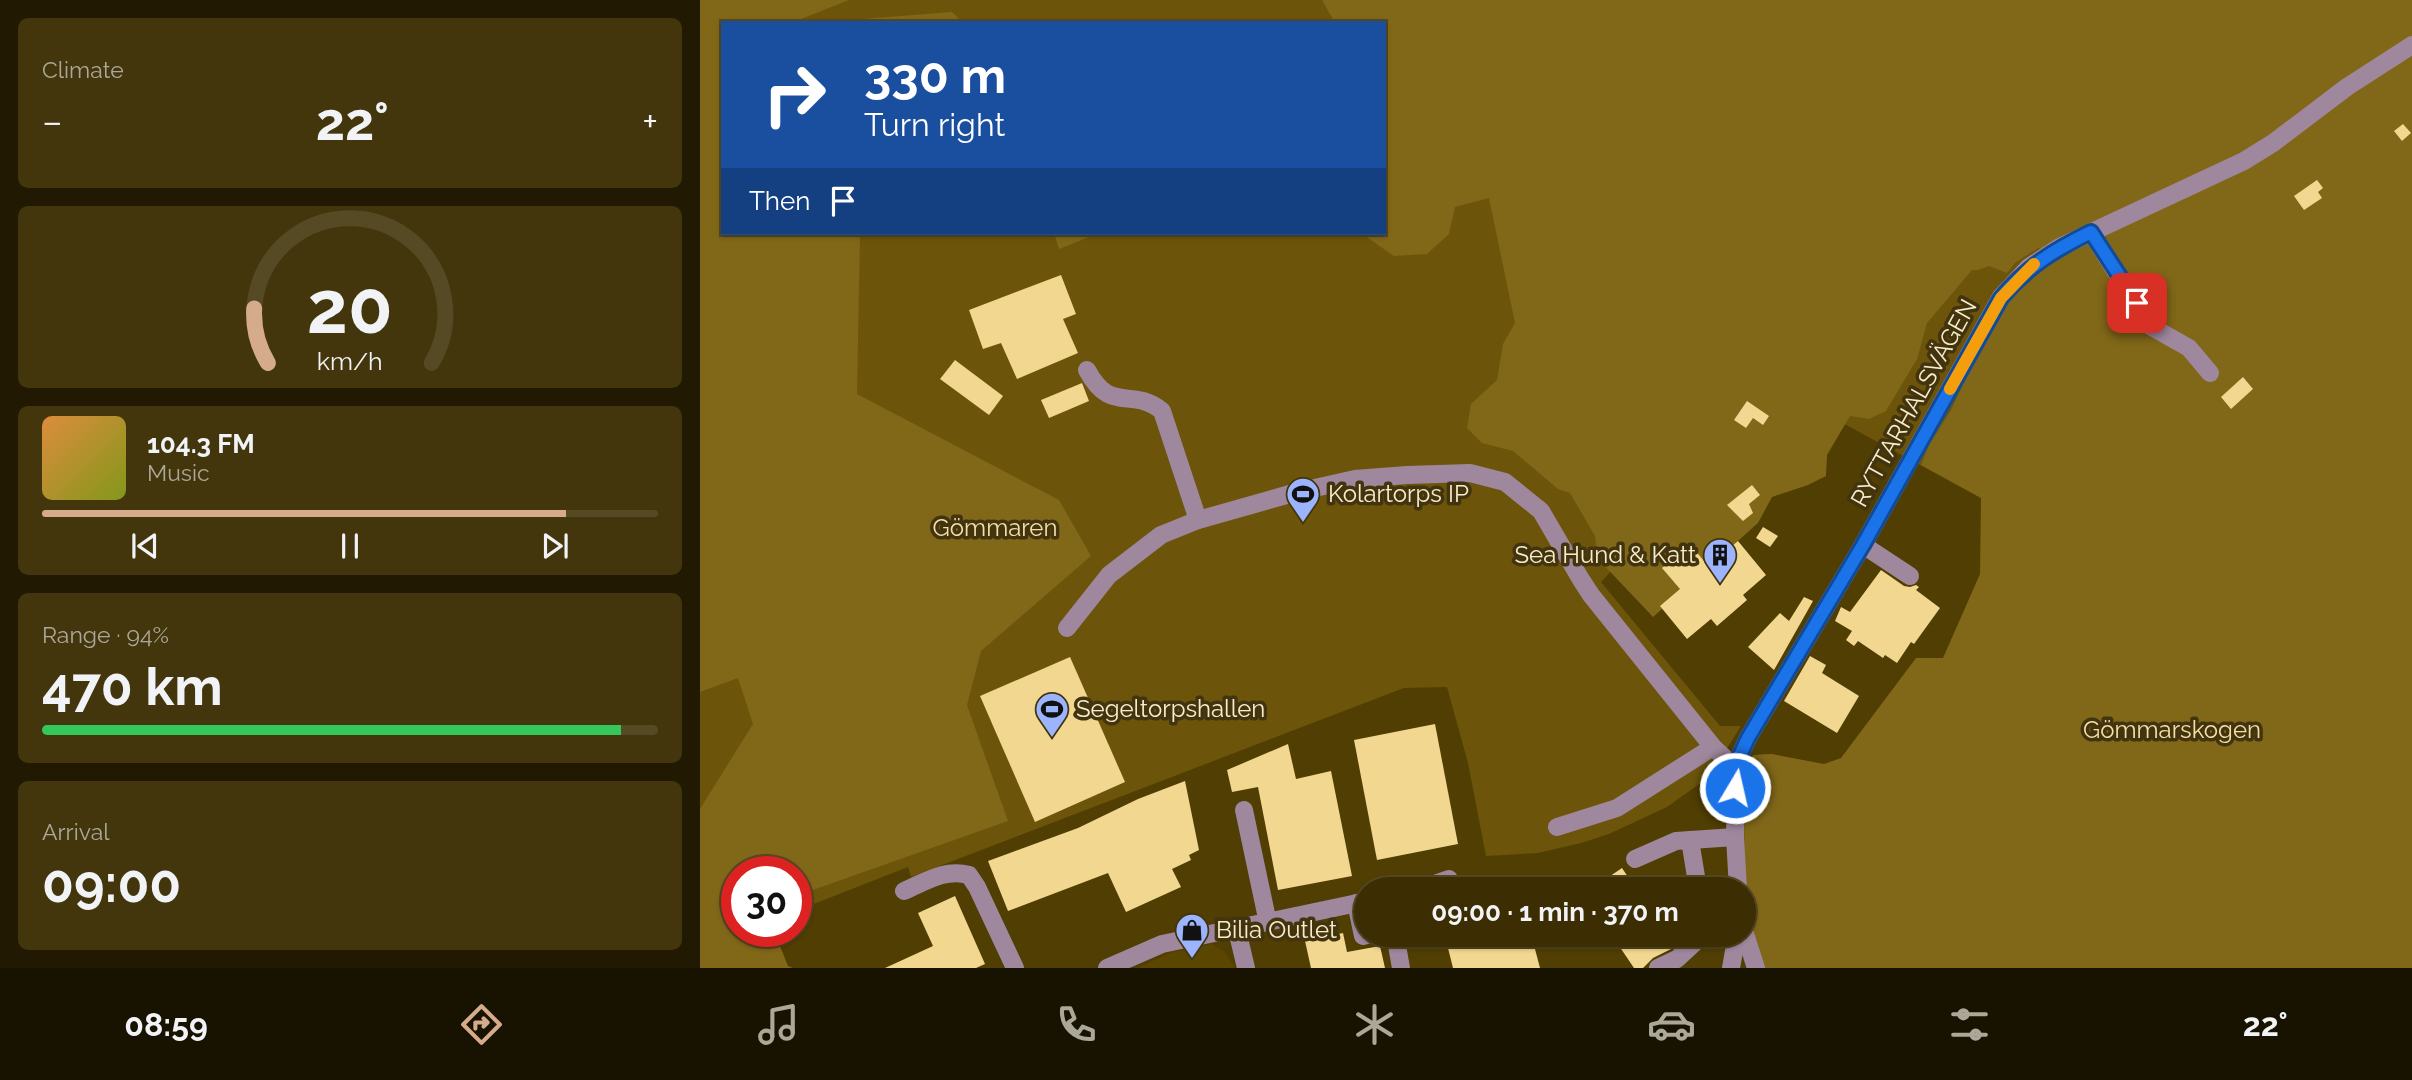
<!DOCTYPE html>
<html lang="en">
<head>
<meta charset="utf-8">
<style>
	body { margin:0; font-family:Raleway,sans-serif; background:#43360c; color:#f1f3f6; height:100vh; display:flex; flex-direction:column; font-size:26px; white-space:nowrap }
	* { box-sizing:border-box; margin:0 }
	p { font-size:23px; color:#aca899 }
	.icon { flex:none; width:38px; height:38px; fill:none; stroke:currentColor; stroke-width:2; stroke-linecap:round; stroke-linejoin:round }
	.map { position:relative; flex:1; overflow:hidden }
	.details { display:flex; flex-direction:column; gap:18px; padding:18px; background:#211901; width:700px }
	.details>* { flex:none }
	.banner { position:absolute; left:21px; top:21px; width:665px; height:214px; border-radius:0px; box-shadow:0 2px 5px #0004,0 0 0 2px #554a24; background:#1a4fa0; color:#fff; overflow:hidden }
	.speed { position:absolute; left:21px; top:856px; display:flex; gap:14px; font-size:35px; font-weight:700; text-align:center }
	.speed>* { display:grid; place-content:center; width:91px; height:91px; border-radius:50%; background:#3c2e02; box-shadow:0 2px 5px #0004,0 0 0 2px #554a24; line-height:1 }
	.speed .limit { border:10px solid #d22; background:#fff; color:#111 }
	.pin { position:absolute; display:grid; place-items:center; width:60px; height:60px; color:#fff; margin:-30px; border-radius:14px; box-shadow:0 4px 10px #0006 }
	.me { position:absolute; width:77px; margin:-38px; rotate:9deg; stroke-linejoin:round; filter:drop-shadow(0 0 5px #0008) }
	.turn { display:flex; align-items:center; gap:24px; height:147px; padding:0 28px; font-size:32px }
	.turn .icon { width:91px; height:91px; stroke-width:2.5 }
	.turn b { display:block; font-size:49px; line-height:60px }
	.then { display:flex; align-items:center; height:66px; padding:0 28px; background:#0003; gap:14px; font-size:26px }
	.big { font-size:52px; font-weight:700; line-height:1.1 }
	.details .widget { flex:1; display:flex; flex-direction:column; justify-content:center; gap:10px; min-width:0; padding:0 24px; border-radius:10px; background:#43360c }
	.details .dial { align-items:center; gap:0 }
	.dial svg { height:182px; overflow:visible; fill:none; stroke:#554a24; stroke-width:7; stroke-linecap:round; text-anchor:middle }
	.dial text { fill:#f1f3f6; stroke:none }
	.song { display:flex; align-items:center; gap:21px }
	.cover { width:84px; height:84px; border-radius:10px; background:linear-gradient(135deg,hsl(30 70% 55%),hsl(70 70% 35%)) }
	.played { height:7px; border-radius:4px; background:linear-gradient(90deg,#d6ab8b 85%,#554a24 85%) }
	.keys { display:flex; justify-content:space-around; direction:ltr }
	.heat { display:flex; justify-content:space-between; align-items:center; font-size:38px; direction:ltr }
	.charge { height:10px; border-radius:5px; background:linear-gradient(90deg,#34c759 94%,#554a24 0) }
	.trip { position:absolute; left:654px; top:877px; width:402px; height:70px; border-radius:35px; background:#3c2e02; box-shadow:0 2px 5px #0004,0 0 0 2px #554a24; font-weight:700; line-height:70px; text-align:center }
	.tab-bar { display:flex; height:112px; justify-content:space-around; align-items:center; background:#181201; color:#aca899 }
	.tab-bar .icon { width:49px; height:49px }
	.tab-bar .current { color:#d6ab8b }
	.tab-bar b { font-size:32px; color:#f1f3f6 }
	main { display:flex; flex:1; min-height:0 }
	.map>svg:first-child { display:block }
	.built { fill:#5b4600 }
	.green { fill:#6c550a; fill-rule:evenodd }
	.forest { fill:#816718 }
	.building { fill:#f2d791 }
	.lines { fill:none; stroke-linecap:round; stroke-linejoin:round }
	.minor { stroke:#9f879d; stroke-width:18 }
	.route-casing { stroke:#114b97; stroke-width:18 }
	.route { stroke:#1a73e8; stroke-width:12 }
	.slow { stroke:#f59e0b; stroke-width:12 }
	.labels { text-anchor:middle; stroke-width:7; stroke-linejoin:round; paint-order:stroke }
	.street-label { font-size:24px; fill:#f9ecc9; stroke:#42340f }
	.poi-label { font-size:24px; fill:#f9ecc9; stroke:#42340f; text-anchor:start }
	.park-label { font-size:24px; fill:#f5dfa6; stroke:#42340f }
</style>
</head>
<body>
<main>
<section class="details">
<div class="widget"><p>Climate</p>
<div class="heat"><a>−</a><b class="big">22°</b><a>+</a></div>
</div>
<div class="widget dial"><svg viewBox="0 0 100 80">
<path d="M14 69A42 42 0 1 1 86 69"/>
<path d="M14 69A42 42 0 0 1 8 45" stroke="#d6ab8b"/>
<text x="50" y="56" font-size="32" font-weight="700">20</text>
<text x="50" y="72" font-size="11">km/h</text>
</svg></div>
<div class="widget">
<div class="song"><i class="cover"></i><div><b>104.3 FM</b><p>Music</p></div></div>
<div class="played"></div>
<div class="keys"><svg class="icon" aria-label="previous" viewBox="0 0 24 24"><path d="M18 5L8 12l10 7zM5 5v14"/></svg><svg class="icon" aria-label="pause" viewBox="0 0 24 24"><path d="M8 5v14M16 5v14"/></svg><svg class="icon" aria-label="next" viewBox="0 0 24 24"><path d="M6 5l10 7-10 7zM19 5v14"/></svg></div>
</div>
<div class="widget"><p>Range · 94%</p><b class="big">470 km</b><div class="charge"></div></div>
<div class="widget"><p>Arrival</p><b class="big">09:00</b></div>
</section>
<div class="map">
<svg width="1712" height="968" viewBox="0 0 1712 968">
	<rect width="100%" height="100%" fill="#503e02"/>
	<!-- built -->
	<polygon class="built" points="512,944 525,952 535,968 438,968 469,953"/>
	<!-- green -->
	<path class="green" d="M0 0H1712V968L1044 874C1044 843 1038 781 1053 755L1072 754 1103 775 1110 801 1316 596 1281 498 1052 374 961 518 901 582 1020 726H1041L1009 777 967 807 909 834 881 843 838 853 786 856 768 763 747 687 704 688 211 877 208 867 96 911V872H37V931L0 936ZM23 23H684V233H23Z"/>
	<!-- forest -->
	<g class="forest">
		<polygon points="0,0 149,0 91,23 23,23 23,233 165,233 160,235 157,394 359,500 391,556 281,651 267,705 308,821 96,896 96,872 37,872 37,931 74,931 88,966 93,968 0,968 0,809 53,724 38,678 0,692"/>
		<polygon points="622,0 1712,0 1712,968 1064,968 1055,953 1044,874 1045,786 1047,766 1053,755 1072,754 1124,764 1141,758 1216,658 1243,658 1280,574 1281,498 1221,465 1229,445 1251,410 1293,321 1338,266 1361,252 1338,248 1315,263 1307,273 1289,266 1278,270 1272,270 1227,323 1217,359 1186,411 1169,419 1150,416 1127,455 1126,476 1108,485 1072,497 1058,523 953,617 898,559 895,536 870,493 858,489 813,451 782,443 767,428 771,404 797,380 803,344 815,323 789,198 755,207 749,234 727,254 694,256 665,236 664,233 684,233 684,23 635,23"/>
		<polygon points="252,12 263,23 111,23"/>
		<polygon points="354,233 399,233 359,249"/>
	</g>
	<!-- building -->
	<g class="building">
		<polygon points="1703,124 1711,133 1702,141 1694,131"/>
		<polygon points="1617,180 1623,188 1618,192 1622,198 1604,210 1594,196"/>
		<polygon points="361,275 376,314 363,319 378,353 317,379 301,343 283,349 269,310"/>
		<polygon points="255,360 303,396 289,415 240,379"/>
		<polygon points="1543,377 1553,389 1531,409 1521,397"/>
		<polygon points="382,383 389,401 349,418 341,400"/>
		<polygon points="1047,401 1069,416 1063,425 1053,418 1046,428 1034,420"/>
		<polygon points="1052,485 1060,495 1049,504 1053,513 1043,521 1027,505"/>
		<polygon points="1063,527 1078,536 1070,547 1056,538"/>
		<polygon points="1038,541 1066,575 1043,595 1047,600 1017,626 1011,619 987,639 960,606 980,589 962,568 990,544 1008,566"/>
		<polygon points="1181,570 1204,586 1210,587 1216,585 1219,587 1216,590 1240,608 1214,644 1211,642 1197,663 1185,655 1183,658 1158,641 1154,646 1146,640 1152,631 1135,621 1141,607 1150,612"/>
		<polygon points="1104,597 1113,601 1074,670 1048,647 1080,613 1089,621"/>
		<polygon points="1110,656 1126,665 1122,673 1159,696 1137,733 1084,701"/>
		<polygon points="370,657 425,782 335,822 280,696"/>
		<polygon points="735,724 758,844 677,860 654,740"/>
		<polygon points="588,744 596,779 631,771 652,876 578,890 558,787 532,792 527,770"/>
		<polygon points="485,781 499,850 489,855 491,860 472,869 481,887 426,912 408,873 308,911 288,861 378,828 438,799"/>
		<polygon points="922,868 936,889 891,889"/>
		<polygon points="255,896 285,964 276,968 185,968 233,946 218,913"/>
		<polygon points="643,933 647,952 680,946 685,968 611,968 605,941"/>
		<polygon points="798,934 831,934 840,968 753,968 748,948"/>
		<polygon points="911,934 987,934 971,949 953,958 943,968 934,968"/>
	</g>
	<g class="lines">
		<!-- minor -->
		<g class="minor">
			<polyline points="1391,232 1450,326 1489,348 1510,373"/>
			<path d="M387 370C411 415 431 386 462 411L498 520"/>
			<polyline points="1163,545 1210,576"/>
			<polyline points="367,628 409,575 461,535 498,520 597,492 655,479 707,475 770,473 805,482 841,511 880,578 891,595 1013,747 1028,761 1036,764"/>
			<polyline points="544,810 568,923"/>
			<polyline points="857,827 917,808 1013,747"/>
			<polyline points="990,840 998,889"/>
			<polyline points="935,859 976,841 1035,837"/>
			<polyline points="720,889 749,879"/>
			<polyline points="1038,889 1035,837 1036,764 1048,738 1163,545 1301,297 1329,267 1358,248 1544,161 1573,143 1647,87 1712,45"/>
			<path d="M204 891C225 882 245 868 269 875L277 887 315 968"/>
			<polyline points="656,903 663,936 671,934"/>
			<polyline points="537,930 546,968"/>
			<polyline points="695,934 701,968"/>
			<polyline points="1045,934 1056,968"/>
			<polyline points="407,968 462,944 667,901"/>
			<polyline points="958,968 977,959 1004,934"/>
			<polyline points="1031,968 1037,934"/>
		</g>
	</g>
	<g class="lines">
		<defs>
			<path id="route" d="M1035 788 1036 764 1048 738 1163 545 1301 298C1328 266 1354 250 1391 232L1437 303"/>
		</defs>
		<!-- route casing -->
		<use href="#route" class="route-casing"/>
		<!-- route -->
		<use href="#route" class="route"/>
		<!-- slow -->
		<polyline class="slow" points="1250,389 1301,298 1334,264"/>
	</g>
	<!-- icons -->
	<defs>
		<symbol id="stadium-pin" viewBox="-11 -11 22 30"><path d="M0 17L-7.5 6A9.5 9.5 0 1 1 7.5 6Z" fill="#9cb4fd" stroke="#42340f"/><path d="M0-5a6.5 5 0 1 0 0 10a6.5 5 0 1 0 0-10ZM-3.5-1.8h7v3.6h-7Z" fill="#111"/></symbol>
		<symbol id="building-pin" viewBox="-11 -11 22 30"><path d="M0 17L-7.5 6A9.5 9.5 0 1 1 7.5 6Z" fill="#9cb4fd" stroke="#42340f"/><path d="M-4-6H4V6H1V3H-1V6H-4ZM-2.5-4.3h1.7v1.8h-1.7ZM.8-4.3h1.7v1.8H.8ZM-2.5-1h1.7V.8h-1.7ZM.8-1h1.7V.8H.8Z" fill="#111"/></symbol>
		<symbol id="shop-pin" viewBox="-11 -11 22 30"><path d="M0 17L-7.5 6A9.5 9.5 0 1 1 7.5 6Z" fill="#9cb4fd" stroke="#42340f"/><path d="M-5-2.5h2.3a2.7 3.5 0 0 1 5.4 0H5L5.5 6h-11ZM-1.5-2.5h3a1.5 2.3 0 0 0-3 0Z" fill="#111"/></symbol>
	</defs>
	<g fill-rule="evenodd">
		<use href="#stadium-pin" x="584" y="475" width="38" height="52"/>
		<use href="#building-pin" x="1001" y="536" width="38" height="52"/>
		<use href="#stadium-pin" x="333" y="690" width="38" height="52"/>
		<use href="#shop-pin" x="473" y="911" width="38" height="52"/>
	</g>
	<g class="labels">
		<!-- street labels -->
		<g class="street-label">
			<text transform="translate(1214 403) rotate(-61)" y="8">RYTTARHALSVÄGEN</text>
		</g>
		<!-- poi labels -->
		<g class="poi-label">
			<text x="628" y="502">Kolartorps IP</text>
			<text x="996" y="563" text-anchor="end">Sea Hund &amp; Katt</text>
			<text x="376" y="717">Segeltorpshallen</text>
			<text x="516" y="938">Bilia Outlet</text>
		</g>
		<!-- park labels -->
		<g class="park-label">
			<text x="295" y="536">Gömmaren</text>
			<text x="1472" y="738">Gömmarskogen</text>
		</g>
	</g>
</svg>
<div class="speed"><div class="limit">30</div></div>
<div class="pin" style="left:1437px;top:303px;background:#d93025"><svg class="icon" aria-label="arrive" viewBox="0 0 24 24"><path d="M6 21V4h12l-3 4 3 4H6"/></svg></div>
<svg class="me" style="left:1035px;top:788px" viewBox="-20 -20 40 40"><circle r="17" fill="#1a73e8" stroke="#fff" stroke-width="3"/><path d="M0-11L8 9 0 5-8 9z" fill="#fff"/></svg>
<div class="trip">09:00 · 1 min · 370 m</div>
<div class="banner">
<div class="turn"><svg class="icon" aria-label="right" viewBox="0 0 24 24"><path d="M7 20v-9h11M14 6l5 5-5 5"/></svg><div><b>330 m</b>Turn right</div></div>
<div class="then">Then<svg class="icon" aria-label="arrive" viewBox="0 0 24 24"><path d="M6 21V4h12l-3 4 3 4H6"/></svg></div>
</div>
</div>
</main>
<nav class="tab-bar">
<b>08:59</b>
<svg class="icon current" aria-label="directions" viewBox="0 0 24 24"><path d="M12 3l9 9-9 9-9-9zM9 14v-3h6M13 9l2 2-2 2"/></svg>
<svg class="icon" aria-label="music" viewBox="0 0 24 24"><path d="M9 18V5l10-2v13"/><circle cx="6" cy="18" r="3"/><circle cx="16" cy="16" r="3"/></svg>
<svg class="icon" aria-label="phone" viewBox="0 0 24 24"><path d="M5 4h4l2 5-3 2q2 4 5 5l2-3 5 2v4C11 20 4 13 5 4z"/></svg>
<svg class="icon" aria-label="climate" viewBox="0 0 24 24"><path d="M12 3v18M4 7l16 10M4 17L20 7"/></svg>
<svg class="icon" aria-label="car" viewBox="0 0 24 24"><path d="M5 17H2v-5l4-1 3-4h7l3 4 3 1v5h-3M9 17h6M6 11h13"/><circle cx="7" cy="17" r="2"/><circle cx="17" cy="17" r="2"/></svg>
<svg class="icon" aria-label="filters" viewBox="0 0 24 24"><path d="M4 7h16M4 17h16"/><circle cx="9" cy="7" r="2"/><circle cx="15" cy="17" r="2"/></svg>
<b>22°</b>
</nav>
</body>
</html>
